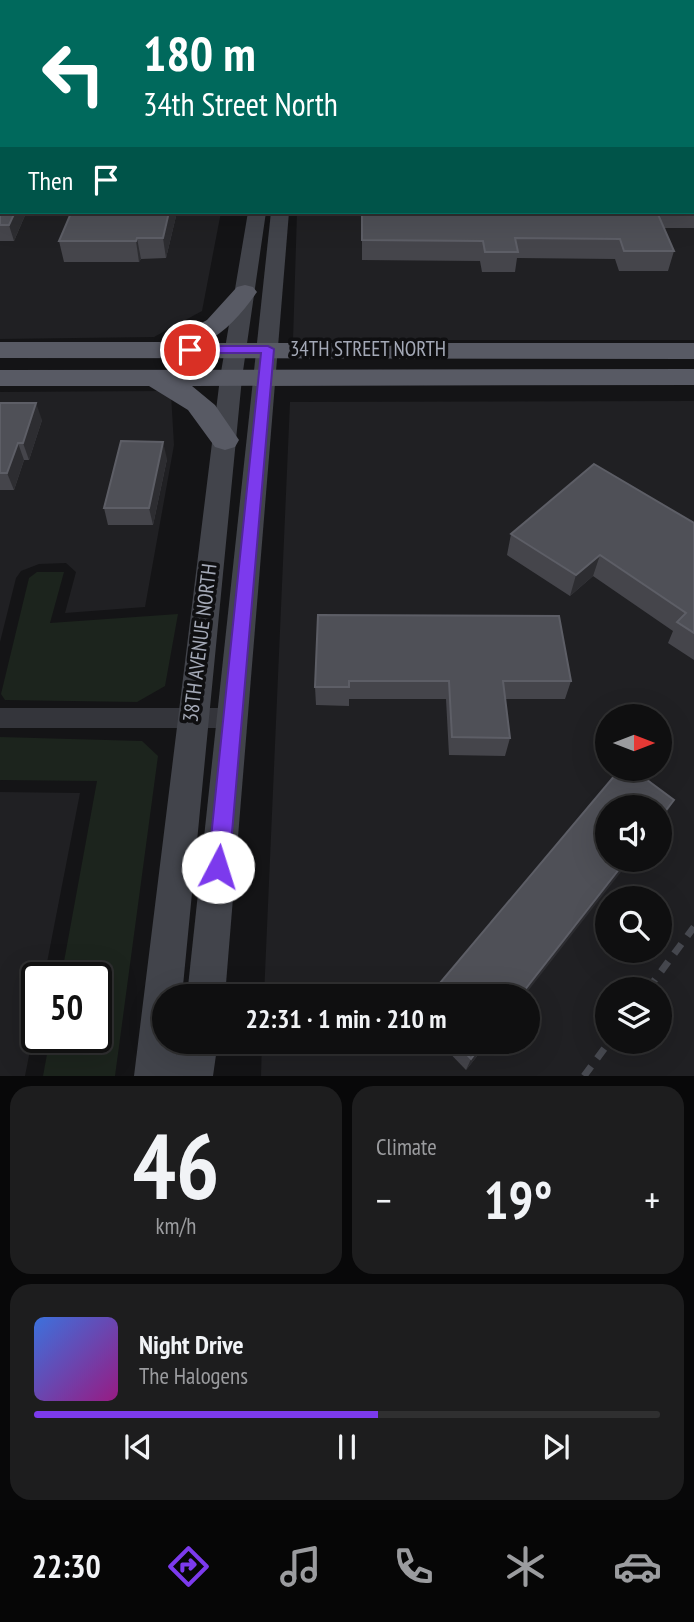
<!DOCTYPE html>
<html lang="en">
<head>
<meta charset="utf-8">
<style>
	body { margin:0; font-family:"PT Sans Narrow",sans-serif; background:#1d1d1e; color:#f1f3f6; height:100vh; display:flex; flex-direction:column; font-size:26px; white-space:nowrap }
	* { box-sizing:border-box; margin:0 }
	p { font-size:23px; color:#9b9c9f }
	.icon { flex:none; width:38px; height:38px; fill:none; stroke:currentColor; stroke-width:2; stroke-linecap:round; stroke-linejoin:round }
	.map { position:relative; height:1076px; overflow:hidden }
	.drawer { display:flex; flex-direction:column; gap:10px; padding:10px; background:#080809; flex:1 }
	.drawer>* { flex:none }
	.guide { position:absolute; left:0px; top:0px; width:695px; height:214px; box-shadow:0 7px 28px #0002,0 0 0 2px #2f2f30; background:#00695c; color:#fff; overflow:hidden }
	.needle { width:46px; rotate:90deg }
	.fabs { position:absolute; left:595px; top:704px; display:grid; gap:14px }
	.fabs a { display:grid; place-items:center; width:77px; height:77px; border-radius:50%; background:#0f0f10; box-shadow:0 7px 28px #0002,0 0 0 2px #2f2f30; font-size:35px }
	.speed { position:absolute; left:21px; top:962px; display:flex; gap:14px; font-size:35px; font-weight:700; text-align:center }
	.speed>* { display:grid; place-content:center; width:91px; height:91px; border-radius:50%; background:#0f0f10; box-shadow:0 7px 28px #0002,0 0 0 2px #2f2f30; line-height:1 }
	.speed .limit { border:4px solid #111; border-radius:10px; background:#fff; color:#111 }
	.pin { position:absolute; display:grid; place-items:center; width:60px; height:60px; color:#fff; margin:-30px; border:4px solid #fff; border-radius:50%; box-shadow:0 2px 7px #0007 }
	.me { position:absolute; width:77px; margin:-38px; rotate:5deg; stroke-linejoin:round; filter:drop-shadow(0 0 5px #0008) }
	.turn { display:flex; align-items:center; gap:24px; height:147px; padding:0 28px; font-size:32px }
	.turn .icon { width:91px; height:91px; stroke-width:2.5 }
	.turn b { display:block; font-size:49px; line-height:60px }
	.then { display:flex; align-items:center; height:66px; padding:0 28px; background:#0003; gap:14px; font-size:26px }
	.big { font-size:52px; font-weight:700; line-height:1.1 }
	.drawer .widget { flex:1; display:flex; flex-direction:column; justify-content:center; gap:10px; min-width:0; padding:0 24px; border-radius:21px; background:#1d1d1e }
	.drawer .dial { align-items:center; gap:0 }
	.dial b { font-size:91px; line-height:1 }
	.song { display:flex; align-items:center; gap:21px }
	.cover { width:84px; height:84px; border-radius:10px; background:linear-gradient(135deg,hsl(220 70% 55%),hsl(310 70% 35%)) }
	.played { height:7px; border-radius:4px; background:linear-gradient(90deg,#7c3aed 55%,#2f2f30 55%) }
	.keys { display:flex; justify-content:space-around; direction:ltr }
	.heat { display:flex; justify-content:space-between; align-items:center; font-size:38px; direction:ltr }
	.drawer .tiles { flex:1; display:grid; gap:10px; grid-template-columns:1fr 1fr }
	.widget:last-child { grid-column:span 2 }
	.trip { position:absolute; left:152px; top:984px; width:388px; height:70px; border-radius:35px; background:#0f0f10; box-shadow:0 7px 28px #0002,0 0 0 2px #2f2f30; font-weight:700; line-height:70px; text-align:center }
	.tabs { display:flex; height:112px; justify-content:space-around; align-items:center; background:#060606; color:#9b9c9f }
	.tabs .icon { width:49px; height:49px }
	.tabs .selected { color:#7c3aed }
	.tabs b { font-size:32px; color:#f1f3f6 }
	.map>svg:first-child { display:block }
	.built { fill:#202023; fill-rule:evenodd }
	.green { fill:#1c241d }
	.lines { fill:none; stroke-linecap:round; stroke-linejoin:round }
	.minor { fill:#34353b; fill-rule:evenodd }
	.tertiary { fill:#34353b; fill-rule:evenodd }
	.secondary { fill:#42444b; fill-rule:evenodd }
	.trunk { fill:#585a64; fill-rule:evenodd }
	.rail { stroke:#474950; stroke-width:7; stroke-dasharray:12 10; stroke-linecap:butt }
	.wall { fill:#45454b }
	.shaded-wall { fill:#2d2d31 }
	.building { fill:#4f5057; stroke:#5d5e66; stroke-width:2 }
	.route { fill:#7c3aed; stroke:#51269a; stroke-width:2 }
	.labels { text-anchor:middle; stroke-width:7; stroke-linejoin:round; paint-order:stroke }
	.street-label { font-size:21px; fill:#a4a9b7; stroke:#0f0f11 }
</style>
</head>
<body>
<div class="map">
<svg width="694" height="1076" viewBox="0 0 694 1076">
	<rect width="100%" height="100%" fill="#141416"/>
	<!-- built -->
	<g class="built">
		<polygon points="694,114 694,340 293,340 297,212 693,212"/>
		<polygon points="0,150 2,212 221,212 202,311 154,337 0,339"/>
		<polygon points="165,391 171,394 174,445 145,607 65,613 76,572 66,563 39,564 21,571 16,578 0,642 0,392"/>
		<path d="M694 401V1076H261L262 1041H528V996H264L290 402ZM607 716H660V768H607ZM607 807H660V859H607ZM607 898H660V950H607ZM607 989H660V1041H607Z"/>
		<polygon points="0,792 80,793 44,978 37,978 37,1015 25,1076 0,1076"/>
	</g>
	<!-- green -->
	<g class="green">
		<polygon points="37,572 64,572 50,623 178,614 165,686 137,702 5,700 1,694 29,578"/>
		<polygon points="0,737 142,741 158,756 115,1076 43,1076 50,1038 96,1038 96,978 61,978 97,781 0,780"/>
	</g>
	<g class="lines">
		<!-- minor -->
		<g class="minor">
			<rect x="0" y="139" width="2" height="8"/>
			<polygon points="0,708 233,708 241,711 244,718 241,725 233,728 0,728"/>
		</g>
		<!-- tertiary -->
		<rect class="tertiary" x="693" y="101" width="1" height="8"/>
		<!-- secondary -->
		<g class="secondary">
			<rect x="285" y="0" width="12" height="2"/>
			<polygon points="248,212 266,212 242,378 182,996 164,996 164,1041 177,1041 176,1056 178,1041 218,1041 213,1076 134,1076 220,378"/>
			<polygon points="271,212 289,212 225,996 187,996"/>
		</g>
		<!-- trunk -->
		<g class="trunk">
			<path d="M245 285 253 287 257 292C242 313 227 331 204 343H694V359L0 358V342H165L207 320 237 287Z"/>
			<polygon points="694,369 694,385 192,386 215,405 239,440 235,447 225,450 215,447 188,410 149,386 0,386 0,370"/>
		</g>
		<!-- rail -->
		<g class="rail">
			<polyline points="648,989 694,927"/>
			<polyline points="584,1076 610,1041"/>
		</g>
	</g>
	<!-- wall -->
	<g class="wall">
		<polygon points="0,0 260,0 260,2 2,2 2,128 0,128 0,68 1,67 0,67 0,11 2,11 2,10 0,10"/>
		<polygon points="693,133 694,133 694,228 664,228 674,251 668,271 619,271 615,259 517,258 515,272 482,272 480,261 362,260 362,212 693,212"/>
		<polygon points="0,197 26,213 14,241 0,241"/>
		<polygon points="177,212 166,258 141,259 139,262 64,262 59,241"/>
		<polygon points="0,403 42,420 29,460 24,460 14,490 0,490"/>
		<polygon points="167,459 153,525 108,525 104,508"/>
		<polygon points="694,523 694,660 668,643 673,631 593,576 570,596 507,555 511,534"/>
		<polygon points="318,615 571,681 565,699 505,699 510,738 505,756 449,755 446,699 349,699 349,706 316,705 315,687"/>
		<polygon points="438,1041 489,1041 466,1070"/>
	</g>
	<!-- shaded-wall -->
	<g class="shaded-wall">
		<polygon points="15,212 26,212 26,213 14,241 9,225"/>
		<polygon points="169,212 177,212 166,258 163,238"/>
		<polygon points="137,238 141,259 139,262 136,241"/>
		<polygon points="36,403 42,420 29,460 23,443"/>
		<polygon points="163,442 167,459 153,525 149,508"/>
		<polygon points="18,443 24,460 14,490 7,473"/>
		<polygon points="600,555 593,576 570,596 576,575"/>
		<polygon points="674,800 664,818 660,823 660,818"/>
		<polygon points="627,859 631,859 524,996 520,996"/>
		<polygon points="484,1041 489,1041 466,1070 471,1059"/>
	</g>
	<!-- building -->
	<g class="building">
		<polygon points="0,0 258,0 258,2 2,2 2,118 0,118 0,68 1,68 1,58 0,58 0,11 2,11 2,2 0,2"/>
		<polygon points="496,0 602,0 603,2 496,2"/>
		<rect x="693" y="133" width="1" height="76"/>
		<polygon points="0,197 2,197 2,212 15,212 9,225 0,225"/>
		<polygon points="78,212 169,212 163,238 137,238 136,241 59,241 71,213 77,213"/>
		<polygon points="362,212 657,212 674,251 624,251 620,239 515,238 518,252 485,252 483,241 362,240"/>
		<polygon points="0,403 36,403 23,443 18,443 7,473 0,473"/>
		<polygon points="121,441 163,442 149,508 104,508"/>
		<polygon points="594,464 694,523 694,633 677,622 686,613 600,555 576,575 511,534"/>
		<polygon points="318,615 559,616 571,681 503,681 510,738 452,737 449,681 349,681 349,687 315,687"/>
		<polygon points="621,768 631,768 674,800 660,818 660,807 607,807 607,859 627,859 520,996 429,996"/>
		<polygon points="454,1041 484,1041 471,1059"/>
	</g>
	<!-- route -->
	<polygon class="route" points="190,346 268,346 274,349 229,867 226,875 218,878 211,875 208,867 261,353 186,353 184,350"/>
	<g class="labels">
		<!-- street labels -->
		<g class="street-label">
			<text x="368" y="356">34TH STREET NORTH</text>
			<text transform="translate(200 643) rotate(-83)" y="7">38TH AVENUE NORTH</text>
		</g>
	</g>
</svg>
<div class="fabs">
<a><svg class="needle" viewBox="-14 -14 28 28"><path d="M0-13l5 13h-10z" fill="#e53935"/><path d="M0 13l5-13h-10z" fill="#9b9c9f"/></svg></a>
<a><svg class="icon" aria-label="sound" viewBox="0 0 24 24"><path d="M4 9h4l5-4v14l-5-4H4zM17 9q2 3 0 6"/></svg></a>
<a><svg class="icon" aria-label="search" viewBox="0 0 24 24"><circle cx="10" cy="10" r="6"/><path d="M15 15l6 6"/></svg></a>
<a><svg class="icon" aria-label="layers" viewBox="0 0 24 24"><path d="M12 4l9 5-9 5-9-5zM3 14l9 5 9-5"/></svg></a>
</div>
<div class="speed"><div class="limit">50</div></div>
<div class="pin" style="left:190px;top:350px;background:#d93025"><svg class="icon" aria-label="arrive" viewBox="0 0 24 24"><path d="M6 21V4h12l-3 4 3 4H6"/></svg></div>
<svg class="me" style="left:218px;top:867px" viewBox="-20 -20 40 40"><circle r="19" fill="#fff"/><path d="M0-13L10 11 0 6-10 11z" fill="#7c3aed"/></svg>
<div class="trip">22:31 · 1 min · 210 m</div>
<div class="guide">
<div class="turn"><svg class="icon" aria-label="left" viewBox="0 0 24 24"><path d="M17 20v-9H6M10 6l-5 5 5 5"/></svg><div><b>180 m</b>34th Street North</div></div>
<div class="then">Then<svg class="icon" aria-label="arrive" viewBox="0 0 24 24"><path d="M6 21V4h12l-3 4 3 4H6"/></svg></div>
</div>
</div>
<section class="drawer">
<div class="tiles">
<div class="widget dial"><b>46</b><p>km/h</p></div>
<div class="widget"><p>Climate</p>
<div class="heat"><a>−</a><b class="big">19°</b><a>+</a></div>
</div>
<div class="widget">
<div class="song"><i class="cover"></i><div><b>Night Drive</b><p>The Halogens</p></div></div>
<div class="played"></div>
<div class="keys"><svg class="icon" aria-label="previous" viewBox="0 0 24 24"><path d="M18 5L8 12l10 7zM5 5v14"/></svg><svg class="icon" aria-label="pause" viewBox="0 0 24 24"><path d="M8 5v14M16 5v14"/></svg><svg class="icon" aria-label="next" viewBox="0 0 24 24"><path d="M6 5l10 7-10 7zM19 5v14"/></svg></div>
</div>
</div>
</section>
<nav class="tabs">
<b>22:30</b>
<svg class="icon selected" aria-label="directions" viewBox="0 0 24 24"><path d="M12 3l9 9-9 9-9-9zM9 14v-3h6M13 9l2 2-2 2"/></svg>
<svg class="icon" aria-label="music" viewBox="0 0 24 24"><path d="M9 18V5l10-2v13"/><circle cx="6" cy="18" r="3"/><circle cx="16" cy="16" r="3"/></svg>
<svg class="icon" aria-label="phone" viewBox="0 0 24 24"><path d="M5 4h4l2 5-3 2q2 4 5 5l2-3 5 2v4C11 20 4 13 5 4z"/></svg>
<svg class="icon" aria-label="climate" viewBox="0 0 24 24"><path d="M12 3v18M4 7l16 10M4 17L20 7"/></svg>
<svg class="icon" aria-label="car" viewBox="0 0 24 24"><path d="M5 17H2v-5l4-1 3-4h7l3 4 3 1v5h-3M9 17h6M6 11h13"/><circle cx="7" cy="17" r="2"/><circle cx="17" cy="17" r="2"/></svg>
</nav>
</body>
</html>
